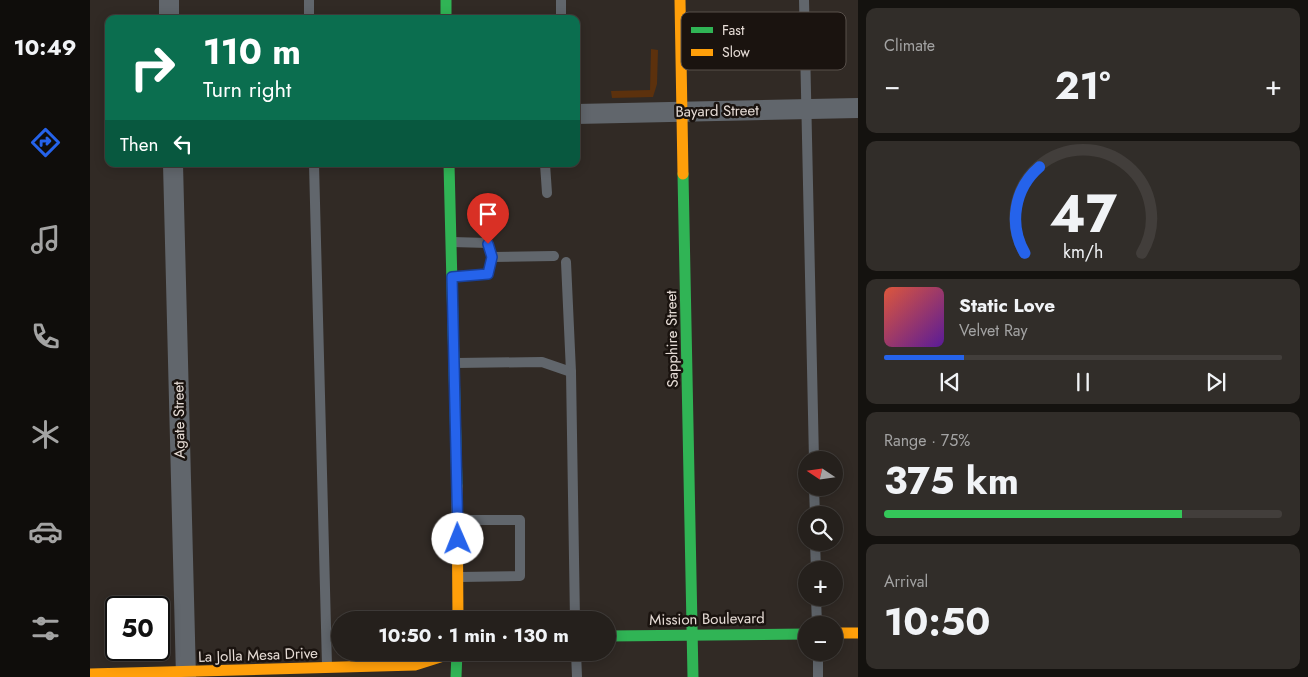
<!DOCTYPE html>
<html lang="en">
<head>
<meta charset="utf-8">
<style>
	body { margin:0; font-family:Jost,sans-serif; background:#312d29; color:#f1f3f6; height:100vh; display:flex; flex-direction:column; font-size:19px; white-space:nowrap }
	* { box-sizing:border-box; margin:0 }
	p { font-size:16px; color:#a3a3a3 }
	.icon { flex:none; width:28px; height:28px; fill:none; stroke:currentColor; stroke-width:2; stroke-linecap:round; stroke-linejoin:round }
	.map { position:relative; flex:1; overflow:hidden }
	.drawer { display:flex; flex-direction:column; gap:8px; padding:8px; background:#14120f; width:450px }
	.drawer>* { flex:none }
	.banner { position:absolute; left:15px; top:15px; width:475px; height:152px; border-radius:10px; box-shadow:0 2px 12px #0003,0 0 0 1px #423e3b; background:#0b6e4f; color:#fff; overflow:hidden }
	.needle { width:32px; rotate:283deg }
	.tools { position:absolute; left:708px; top:451px; display:grid; gap:10px }
	.tools a { display:grid; place-items:center; width:45px; height:45px; border-radius:50%; background:#25201c; box-shadow:0 2px 12px #0003,0 0 0 1px #423e3b; font-size:25px }
	.speed { position:absolute; left:15px; top:596px; display:flex; gap:10px; font-size:25px; font-weight:700; text-align:center }
	.speed>* { display:grid; place-content:center; width:65px; height:65px; border-radius:50%; background:#25201c; box-shadow:0 2px 12px #0003,0 0 0 1px #423e3b; line-height:1 }
	.speed .limit { border:2px solid #111; border-radius:8px; background:#fff; color:#111 }
	.pin { position:absolute; display:grid; place-items:center; width:42px; height:42px; color:#fff; margin:-51px -21px; border-radius:50% 50% 50% 0; rotate:-45deg; box-shadow:0 0 5px #0007 }
	.pin .icon { rotate:45deg }
	.me { position:absolute; width:55px; margin:-28px; rotate:359deg; stroke-linejoin:round; filter:drop-shadow(0 0 4px #0008) }
	.turn { display:flex; align-items:center; gap:18px; height:105px; padding:0 15px; font-size:22px }
	.turn .icon { width:65px; height:65px; stroke-width:2.5 }
	.turn b { display:block; font-size:35px; line-height:42px }
	.then { display:flex; align-items:center; height:48px; padding:0 15px; background:#0003; gap:10px; font-size:19px }
	.big { font-size:38px; font-weight:700; line-height:1.1 }
	.drawer .card { flex:1; display:flex; flex-direction:column; justify-content:center; gap:8px; min-width:0; padding:0 18px; border-radius:10px; background:#312d29 }
	.drawer .dial { align-items:center; gap:0 }
	.dial svg { height:130px; overflow:visible; fill:none; stroke:#423e3b; stroke-width:7; stroke-linecap:round; text-anchor:middle }
	.dial text { fill:#f1f3f6; stroke:none }
	.song { display:flex; align-items:center; gap:15px }
	.cover { width:60px; height:60px; border-radius:8px; background:linear-gradient(135deg,hsl(10 70% 55%),hsl(270 70% 35%)) }
	.played { height:5px; border-radius:2px; background:linear-gradient(90deg,#2563eb 20%,#423e3b 20%) }
	.keys { display:flex; justify-content:space-around; direction:ltr }
	.heat { display:flex; justify-content:space-between; align-items:center; font-size:28px; direction:ltr }
	.charge { height:8px; border-radius:4px; background:linear-gradient(90deg,#34c759 75%,#423e3b 0) }
	.trip { position:absolute; left:241px; top:611px; width:285px; height:50px; border-radius:25px; background:#25201c; box-shadow:0 2px 12px #0003,0 0 0 1px #423e3b; font-weight:700; line-height:50px; text-align:center }
	main { display:flex; flex:1; min-height:0 }
	.tab-bar { display:flex; flex-direction:column; width:90px; justify-content:space-around; align-items:center; background:#0f0d0b; color:#a3a3a3 }
	.tab-bar .icon { width:35px; height:35px }
	.tab-bar .active { color:#2563eb }
	.tab-bar b { font-size:22px; color:#f1f3f6 }
	.map>svg:first-child { display:block }
	.green { fill:#5c310d }
	.lines { fill:none; stroke-linecap:round; stroke-linejoin:round }
	.lane { stroke:#61666c; stroke-width:10 }
	.street { stroke:#61666c; stroke-width:20 }
	.fast { stroke:#30b455; stroke-width:11 }
	.slow { stroke:#ff9f0a; stroke-width:11 }
	.route-casing { stroke:#184099; stroke-width:12 }
	.route { stroke:#2563eb; stroke-width:9 }
	.labels { text-anchor:middle; stroke-width:5; stroke-linejoin:round; paint-order:stroke }
	.street-label { font-size:15px; fill:#e7ddd7; stroke:#1a130f }
	.key { fill:#1a130f; stroke:#58504b; stroke-width:1 }
	.key-label { font-size:14px; fill:#e7ddd7 }
</style>
</head>
<body>
<main>
<nav class="tab-bar">
<b>10:49</b>
<svg class="icon active" aria-label="directions" viewBox="0 0 24 24"><path d="M12 3l9 9-9 9-9-9zM9 14v-3h6M13 9l2 2-2 2"/></svg>
<svg class="icon" aria-label="music" viewBox="0 0 24 24"><path d="M9 18V5l10-2v13"/><circle cx="6" cy="18" r="3"/><circle cx="16" cy="16" r="3"/></svg>
<svg class="icon" aria-label="phone" viewBox="0 0 24 24"><path d="M5 4h4l2 5-3 2q2 4 5 5l2-3 5 2v4C11 20 4 13 5 4z"/></svg>
<svg class="icon" aria-label="climate" viewBox="0 0 24 24"><path d="M12 3v18M4 7l16 10M4 17L20 7"/></svg>
<svg class="icon" aria-label="car" viewBox="0 0 24 24"><path d="M5 17H2v-5l4-1 3-4h7l3 4 3 1v5h-3M9 17h6M6 11h13"/><circle cx="7" cy="17" r="2"/><circle cx="17" cy="17" r="2"/></svg>
<svg class="icon" aria-label="filters" viewBox="0 0 24 24"><path d="M4 7h16M4 17h16"/><circle cx="9" cy="7" r="2"/><circle cx="15" cy="17" r="2"/></svg>
</nav>
<div class="map">
<svg width="768" height="677" viewBox="0 0 768 677">
	<rect width="100%" height="100%" fill="#312a25"/>
	<!-- green -->
	<polygon class="green" points="561,49 568,50 567,84 563,97 522,98 521,91 560,90"/>
	<g class="lines">
		<!-- lane -->
		<g class="lane">
			<polyline points="219,0 219,19"/>
			<polyline points="471,0 471,19"/>
			<polyline points="714,0 724,460"/>
			<polyline points="224,164 237,666"/>
			<polyline points="455,164 457,193"/>
			<polyline points="362,242 398,243 402,257"/>
			<polyline points="476,262 481,372 485,620"/>
			<polyline points="363,277 398,274 402,257 464,256"/>
			<polyline points="366,363 452,362 481,372"/>
			<polyline points="724,488 725,515"/>
			<polyline points="369,520 430,520 430,576 370,577"/>
			<polyline points="725,542 726,570"/>
			<polyline points="726,598 727,625"/>
			<polyline points="486,652 487,677"/>
			<polyline points="728,652 728,677"/>
		</g>
		<!-- street -->
		<g class="street">
			<polyline points="79,0 79,19"/>
			<polyline points="486,114 768,108"/>
			<polyline points="83,164 96,677"/>
		</g>
		<!-- fast -->
		<g class="fast">
			<polyline points="356,0 356,19"/>
			<polyline points="359,164 367,486"/>
			<polyline points="593,174 603,677"/>
			<polyline points="518,636 716,634"/>
			<polyline points="366,677 367,652"/>
		</g>
		<!-- slow -->
		<g class="slow">
			<polyline points="590,0 593,174"/>
			<polyline points="367,486 368,620"/>
			<polyline points="744,633 768,633"/>
			<polyline points="0,674 325,665 366,652"/>
		</g>
	</g>
	<g class="lines">
		<defs>
			<polyline id="route" points="368,539 362,277 398,274 402,257 398,244"/>
		</defs>
		<!-- route casing -->
		<use href="#route" class="route-casing"/>
		<!-- route -->
		<use href="#route" class="route"/>
	</g>
	<g class="labels">
		<!-- street labels -->
		<g class="street-label">
			<text transform="translate(627 111) rotate(-1)" y="5">Bayard Street</text>
			<text transform="translate(582 339) rotate(-91)" y="5">Sapphire Street</text>
			<text transform="translate(89 420) rotate(-91)" y="5">Agate Street</text>
			<text transform="translate(617 619) rotate(-1)" y="5">Mission Boulevard</text>
			<text transform="translate(168 655) rotate(-2)" y="5">La Jolla Mesa Drive</text>
		</g>
	</g>
	<!-- legend -->
	<rect x="591" y="12" width="165" height="58" rx="8" class="key"/>
	<rect x="601" y="27" width="22" height="6" fill="#30b455"/>
	<rect x="601" y="49" width="22" height="7" fill="#ff9f0a"/>
	<g class="key-label">
		<text x="632" y="35">Fast</text>
		<text x="632" y="57">Slow</text>
	</g>
</svg>
<div class="tools">
<a><svg class="needle" viewBox="-14 -14 28 28"><path d="M0-13l5 13h-10z" fill="#e53935"/><path d="M0 13l5-13h-10z" fill="#a3a3a3"/></svg></a>
<a><svg class="icon" aria-label="search" viewBox="0 0 24 24"><circle cx="10" cy="10" r="6"/><path d="M15 15l6 6"/></svg></a>
<a>+</a>
<a>−</a>
</div>
<div class="speed"><div class="limit">50</div></div>
<div class="pin" style="left:398px;top:244px;background:#d93025"><svg class="icon" aria-label="arrive" viewBox="0 0 24 24"><path d="M6 21V4h12l-3 4 3 4H6"/></svg></div>
<svg class="me" style="left:368px;top:539px" viewBox="-20 -20 40 40"><circle r="19" fill="#fff"/><path d="M0-13L10 11 0 6-10 11z" fill="#2563eb"/></svg>
<div class="trip">10:50 · 1 min · 130 m</div>
<div class="banner">
<div class="turn"><svg class="icon" aria-label="right" viewBox="0 0 24 24"><path d="M7 20v-9h11M14 6l5 5-5 5"/></svg><div><b>110 m</b>Turn right</div></div>
<div class="then">Then<svg class="icon" aria-label="left" viewBox="0 0 24 24"><path d="M17 20v-9H6M10 6l-5 5 5 5"/></svg></div>
</div>
</div>
<section class="drawer">
<div class="card"><p>Climate</p>
<div class="heat"><a>−</a><b class="big">21°</b><a>+</a></div>
</div>
<div class="card dial"><svg viewBox="0 0 100 80">
<path d="M14 69A42 42 0 1 1 86 69"/>
<path d="M14 69A42 42 0 0 1 23 16" stroke="#2563eb"/>
<text x="50" y="56" font-size="32" font-weight="700">47</text>
<text x="50" y="72" font-size="11">km/h</text>
</svg></div>
<div class="card">
<div class="song"><i class="cover"></i><div><b>Static Love</b><p>Velvet Ray</p></div></div>
<div class="played"></div>
<div class="keys"><svg class="icon" aria-label="previous" viewBox="0 0 24 24"><path d="M18 5L8 12l10 7zM5 5v14"/></svg><svg class="icon" aria-label="pause" viewBox="0 0 24 24"><path d="M8 5v14M16 5v14"/></svg><svg class="icon" aria-label="next" viewBox="0 0 24 24"><path d="M6 5l10 7-10 7zM19 5v14"/></svg></div>
</div>
<div class="card"><p>Range · 75%</p><b class="big">375 km</b><div class="charge"></div></div>
<div class="card"><p>Arrival</p><b class="big">10:50</b></div>
</section>
</main>
</body>
</html>
